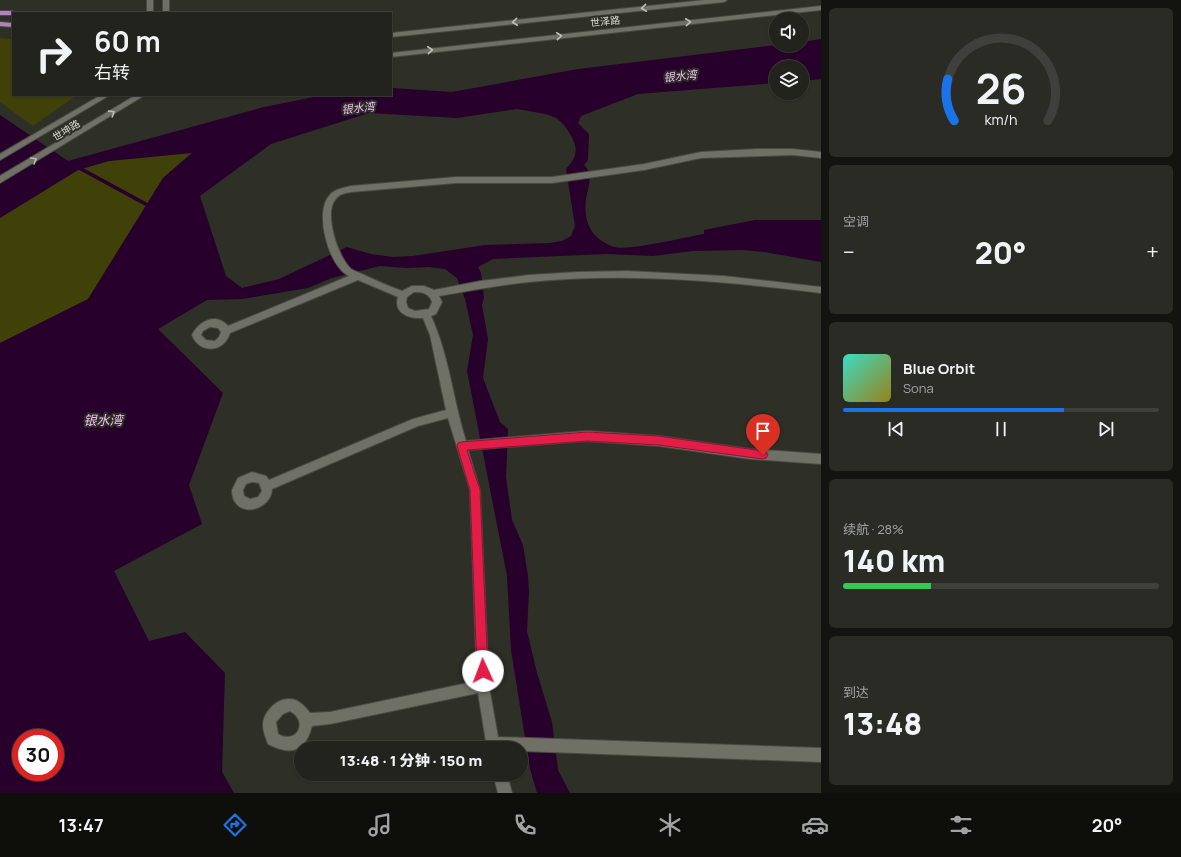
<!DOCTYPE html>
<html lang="zh">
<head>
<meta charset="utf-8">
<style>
	body { margin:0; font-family:Manrope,"Noto Sans SC",sans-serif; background:#2a2b25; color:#f1f3f6; height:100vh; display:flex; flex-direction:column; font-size:15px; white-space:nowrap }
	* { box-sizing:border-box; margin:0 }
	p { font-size:13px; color:#a2a4a3 }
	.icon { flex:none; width:22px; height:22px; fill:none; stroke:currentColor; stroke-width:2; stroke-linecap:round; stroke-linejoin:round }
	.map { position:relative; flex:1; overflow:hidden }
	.side { display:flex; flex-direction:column; gap:8px; padding:8px; background:#13130f; width:360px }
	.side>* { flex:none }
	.top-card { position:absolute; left:12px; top:12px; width:380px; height:84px; border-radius:0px; box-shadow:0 1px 3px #0004,0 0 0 1px #3f403b; background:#22231c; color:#f1f3f6; overflow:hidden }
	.controls { position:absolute; left:769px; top:12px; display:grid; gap:8px }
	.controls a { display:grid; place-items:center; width:40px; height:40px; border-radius:50%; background:#22231c; box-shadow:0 1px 3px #0004,0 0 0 1px #3f403b; font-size:20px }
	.speed { position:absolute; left:12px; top:729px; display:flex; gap:8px; font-size:20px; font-weight:700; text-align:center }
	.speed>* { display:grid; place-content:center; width:52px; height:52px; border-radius:50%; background:#22231c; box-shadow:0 1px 3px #0004,0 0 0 1px #3f403b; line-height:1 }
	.speed .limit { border:6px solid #d22; background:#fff; color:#111 }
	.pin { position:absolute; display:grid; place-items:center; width:34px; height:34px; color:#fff; margin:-41px -17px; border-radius:50% 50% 50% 0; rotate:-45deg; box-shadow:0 0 4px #0007 }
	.pin .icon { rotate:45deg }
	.me { position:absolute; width:44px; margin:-22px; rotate:358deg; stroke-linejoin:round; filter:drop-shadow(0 0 3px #0008) }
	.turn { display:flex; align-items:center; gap:14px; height:84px; padding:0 16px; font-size:18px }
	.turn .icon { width:52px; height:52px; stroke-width:2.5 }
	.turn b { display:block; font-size:28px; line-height:34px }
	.big { font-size:30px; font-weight:800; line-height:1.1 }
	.side .card { flex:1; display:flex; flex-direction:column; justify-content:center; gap:6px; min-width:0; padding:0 14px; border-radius:6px; background:#2a2b25 }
	.side .dial { align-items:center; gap:0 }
	.dial svg { height:104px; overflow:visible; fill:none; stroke:#3f403b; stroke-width:7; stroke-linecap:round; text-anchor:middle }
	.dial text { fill:#f1f3f6; stroke:none }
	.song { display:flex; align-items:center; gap:12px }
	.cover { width:48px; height:48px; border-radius:6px; background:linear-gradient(135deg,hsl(170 70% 55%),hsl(50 70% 35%)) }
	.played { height:4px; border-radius:2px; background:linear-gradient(90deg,#1a73e8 70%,#3f403b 70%) }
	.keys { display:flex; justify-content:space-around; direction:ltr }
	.heat { display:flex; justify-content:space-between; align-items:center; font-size:22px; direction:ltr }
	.charge { height:6px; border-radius:3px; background:linear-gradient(90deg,#34c759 28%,#3f403b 0) }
	.trip { position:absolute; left:294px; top:741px; width:234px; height:40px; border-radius:20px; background:#22231c; box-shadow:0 1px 3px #0004,0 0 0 1px #3f403b; font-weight:800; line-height:40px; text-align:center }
	.menu { display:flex; height:64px; justify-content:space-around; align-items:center; background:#0e0e0b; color:#a2a4a3 }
	.menu .icon { width:28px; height:28px }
	.menu .active { color:#1a73e8 }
	.menu b { font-size:18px; color:#f1f3f6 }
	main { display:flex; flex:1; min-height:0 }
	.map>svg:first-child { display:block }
	.green { fill:#404108 }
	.water { fill:#27002c; fill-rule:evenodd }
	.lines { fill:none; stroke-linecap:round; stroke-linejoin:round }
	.stream { fill:#27002c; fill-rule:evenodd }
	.minor-casing { stroke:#494a42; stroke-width:2 }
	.major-casing { stroke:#494a42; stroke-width:2 }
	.minor { fill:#6f7066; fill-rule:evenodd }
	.major { fill:#b681b9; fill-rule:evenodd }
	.oneway { stroke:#bec0b8 }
	.route { fill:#e11d48; stroke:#92132f }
	.labels { text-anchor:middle; stroke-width:4; stroke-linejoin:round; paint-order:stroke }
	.far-street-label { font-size:10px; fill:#d9dad4; stroke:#2e2f26 }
	.far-water-label { font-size:11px; font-style:italic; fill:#f4bdf9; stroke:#2e2f26 }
	.water-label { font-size:13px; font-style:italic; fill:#f4bdf9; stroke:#2e2f26 }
</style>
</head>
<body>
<main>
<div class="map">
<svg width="821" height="793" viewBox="0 0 821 793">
	<rect width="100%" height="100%" fill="#2e2f26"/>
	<!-- green -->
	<g class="green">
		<polygon points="0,38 13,39 13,95 77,95 33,126 0,102"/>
		<polygon points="192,152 163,178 88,299 0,343 0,218 78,170 109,161"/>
	</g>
	<!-- water -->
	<path class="water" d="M821 39V79L802 81V67H776V83L638 94 581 116 578 123 589 134 588 160 584 165C594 175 588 186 586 199 583 222 591 239 614 247 629 251 686 237 704 234V230L755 220H821V262L764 252 742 250 693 251 653 256 606 254 493 259 478 267 481 273 484 297 482 305 488 339 483 378 500 422 508 429 506 477 512 520 523 545 528 576 529 592 527 631 537 673 552 722 558 770 570 793H537L530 769 511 650 507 576 467 371 473 335 465 299 457 278 445 269 429 267 407 268 380 266 332 278 308 288 242 299 207 300 158 329 223 393 189 485 202 524 114 571 149 641 185 632 225 673 222 772 234 793H0V343L88 299 163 178 192 153 109 161 78 170 0 218V115L68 161 264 107 324 95H391V88L452 92 578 69 776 45H802V42ZM517 109C527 111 547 113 556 118 562 122 566 127 570 134 579 149 577 157 566 169L575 226 571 236 562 241 550 243 485 245 413 256 393 257 371 254 347 247 279 279 242 288 226 276 200 196 271 144 369 113 457 118ZM21 738H55V772H21Z"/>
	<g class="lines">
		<!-- stream -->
		<polygon class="stream" points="74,163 155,207 156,208 155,209 151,209 72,166 72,165"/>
		<defs>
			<g id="minor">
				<rect x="147" y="0" width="6" height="13"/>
				<rect x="163" y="0" width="6" height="13"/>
				<polygon points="705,0 727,0 724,2 391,37 391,33"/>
				<polygon points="821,6 821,10 391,57 391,53"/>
				<polygon points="101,95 110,95 0,160 0,154"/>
				<polygon points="136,95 145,95 0,183 0,176"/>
				<path d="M757 149H793L821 152V158L793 155 701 158 644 170 552 183H456L351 192C345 193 339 194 335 200 324 214 338 258 351 269 354 271 358 272 362 274 375 280 388 286 402 291L412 286H424L434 290 481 281 529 275 578 272 627 271 724 276 821 287V293C724 281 627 272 529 282 499 285 469 291 439 296L442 302 436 314 431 316C449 355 453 400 466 441L587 431 659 436 750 449 821 454V464L750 459 659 446 587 441 468 450 480 490 489 686 498 737 821 748V762L521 751V748H487L478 693 330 724 312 726C305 752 291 756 268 744 266 738 263 732 263 725 263 713 276 698 290 699 298 699 306 707 310 713L330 712 477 681 470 490 448 418 418 426 272 489C272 506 246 518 235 502 233 499 232 494 232 490L238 478 252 472 266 476 269 480 413 419 446 410 430 335 423 318C409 319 393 313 398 297L358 280 230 333C224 353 199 354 192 335 199 321 216 312 228 326L349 276C329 267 314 213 329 196 334 189 343 188 351 186L456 177H552L644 164 701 152ZM414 292C422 292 429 293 432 302L429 309 415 311 408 308 406 302 407 297ZM210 327 218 328 221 332 219 337 215 341 206 340 201 335 203 331ZM252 482 259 483 262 491 258 497 250 499 244 496 243 490 246 484ZM290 711C309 721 297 745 278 734L276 722 283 714Z"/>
				<polygon points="493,774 507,774 512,793 498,793"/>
			</g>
			<g id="major">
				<polygon points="0,11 13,11 16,13 13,13 13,15 0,15"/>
				<polygon points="0,22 13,23 13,27 0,26"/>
			</g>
		</defs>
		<!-- minor casing -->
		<use href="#minor" class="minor-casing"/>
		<!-- major casing -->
		<use href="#major" class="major-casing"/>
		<!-- minor -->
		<use href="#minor" class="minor"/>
		<!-- major -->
		<use href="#major" class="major"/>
	</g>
	<!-- one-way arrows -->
	<defs><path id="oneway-chevron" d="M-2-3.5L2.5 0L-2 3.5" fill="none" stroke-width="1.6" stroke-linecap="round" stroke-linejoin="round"/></defs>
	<g class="oneway">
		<use href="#oneway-chevron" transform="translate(644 8) rotate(174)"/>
		<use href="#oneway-chevron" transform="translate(515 22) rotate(174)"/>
		<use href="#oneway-chevron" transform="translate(688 22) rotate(-6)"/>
		<use href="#oneway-chevron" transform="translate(559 36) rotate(-6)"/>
		<use href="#oneway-chevron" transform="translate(430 50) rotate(-6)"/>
		<use href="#oneway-chevron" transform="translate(112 113) rotate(-32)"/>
		<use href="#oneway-chevron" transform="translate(34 160) rotate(-30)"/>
	</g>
	<!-- route -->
	<polygon class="route" points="587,432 658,436 763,451 766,452 768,455 766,458 763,459 658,445 587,441 467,450 480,490 488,671 487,675 483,676 479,675 477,671 470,490 457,446 458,443 461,442"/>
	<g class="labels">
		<!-- far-street labels -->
		<g class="far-street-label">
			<text transform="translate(605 21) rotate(-6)" y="4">世泽路</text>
			<text transform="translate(66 130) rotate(-31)" y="4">世坤路</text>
		</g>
		<!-- far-water labels -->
		<g class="far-water-label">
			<text transform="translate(680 76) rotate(-6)" y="4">银水湾</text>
			<text transform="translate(358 108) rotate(-6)" y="4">银水湾</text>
		</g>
		<!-- water labels -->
		<g class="water-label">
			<text x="103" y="425">银水湾</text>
		</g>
	</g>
</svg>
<div class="controls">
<a><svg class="icon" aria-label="sound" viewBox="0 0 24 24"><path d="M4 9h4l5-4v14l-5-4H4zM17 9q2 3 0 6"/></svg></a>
<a><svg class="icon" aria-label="layers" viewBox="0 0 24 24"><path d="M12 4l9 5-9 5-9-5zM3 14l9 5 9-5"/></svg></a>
</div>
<div class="speed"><div class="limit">30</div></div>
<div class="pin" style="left:763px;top:455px;background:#d93025"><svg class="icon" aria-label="arrive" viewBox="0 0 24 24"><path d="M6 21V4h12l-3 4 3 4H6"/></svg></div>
<svg class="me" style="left:483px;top:671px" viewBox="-20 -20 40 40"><circle r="19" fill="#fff"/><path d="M0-13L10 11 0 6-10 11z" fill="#e11d48"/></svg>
<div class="trip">13:48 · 1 分钟 · 150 m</div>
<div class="top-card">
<div class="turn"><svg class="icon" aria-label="right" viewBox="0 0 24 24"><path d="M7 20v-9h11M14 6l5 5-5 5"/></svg><div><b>60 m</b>右转</div></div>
</div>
</div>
<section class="side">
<div class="card dial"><svg viewBox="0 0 100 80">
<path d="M14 69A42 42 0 1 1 86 69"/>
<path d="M14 69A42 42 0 0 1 9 37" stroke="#1a73e8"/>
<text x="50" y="56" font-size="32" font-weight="700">26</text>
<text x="50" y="72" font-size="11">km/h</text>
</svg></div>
<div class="card"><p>空调</p>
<div class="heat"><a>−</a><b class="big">20°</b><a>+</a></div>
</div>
<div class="card">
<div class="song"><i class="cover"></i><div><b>Blue Orbit</b><p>Sona</p></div></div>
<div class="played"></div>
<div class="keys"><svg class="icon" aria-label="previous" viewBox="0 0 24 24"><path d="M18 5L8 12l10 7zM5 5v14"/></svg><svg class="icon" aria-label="pause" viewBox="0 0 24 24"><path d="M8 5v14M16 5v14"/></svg><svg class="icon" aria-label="next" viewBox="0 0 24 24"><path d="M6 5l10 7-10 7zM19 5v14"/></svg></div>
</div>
<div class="card"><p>续航 · 28%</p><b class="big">140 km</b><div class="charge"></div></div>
<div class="card"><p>到达</p><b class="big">13:48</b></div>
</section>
</main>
<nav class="menu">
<b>13:47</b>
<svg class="icon active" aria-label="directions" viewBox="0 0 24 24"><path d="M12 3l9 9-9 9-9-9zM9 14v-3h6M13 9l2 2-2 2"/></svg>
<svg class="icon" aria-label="music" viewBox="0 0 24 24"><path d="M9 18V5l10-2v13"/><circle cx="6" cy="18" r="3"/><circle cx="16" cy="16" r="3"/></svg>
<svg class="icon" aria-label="phone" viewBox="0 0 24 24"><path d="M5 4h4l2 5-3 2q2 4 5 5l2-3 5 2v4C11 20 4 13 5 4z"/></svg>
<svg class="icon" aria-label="climate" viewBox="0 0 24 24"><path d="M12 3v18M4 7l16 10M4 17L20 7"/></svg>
<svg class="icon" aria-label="car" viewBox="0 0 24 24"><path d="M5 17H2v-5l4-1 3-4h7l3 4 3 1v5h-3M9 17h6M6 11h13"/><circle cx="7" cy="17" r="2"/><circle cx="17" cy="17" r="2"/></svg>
<svg class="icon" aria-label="filters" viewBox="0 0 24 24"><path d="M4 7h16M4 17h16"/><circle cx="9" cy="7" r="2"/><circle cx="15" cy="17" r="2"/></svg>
<b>20°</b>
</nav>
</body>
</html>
